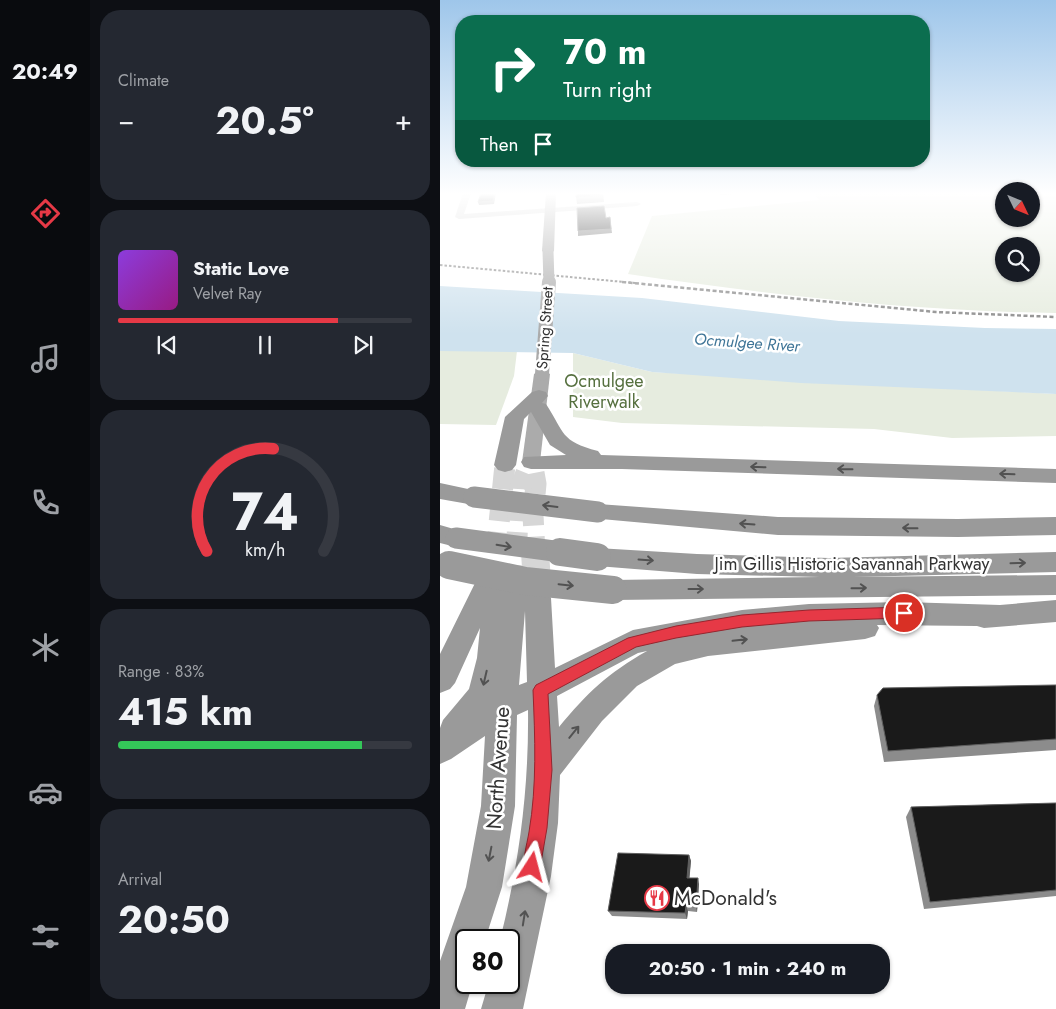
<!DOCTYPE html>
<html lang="en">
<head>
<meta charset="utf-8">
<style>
	body { margin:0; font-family:Jost,sans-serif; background:#242831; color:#f1f3f6; height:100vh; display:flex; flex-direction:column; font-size:19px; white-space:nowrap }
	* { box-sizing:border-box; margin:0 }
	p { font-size:16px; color:#9ea1a6 }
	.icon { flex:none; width:28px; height:28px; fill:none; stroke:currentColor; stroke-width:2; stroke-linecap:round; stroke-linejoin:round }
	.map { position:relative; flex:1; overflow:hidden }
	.side { display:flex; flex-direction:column; gap:10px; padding:10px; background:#0d0f14; width:350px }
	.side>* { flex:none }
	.guide { position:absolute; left:15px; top:15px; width:475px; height:152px; border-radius:20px; box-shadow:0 1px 4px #0004; background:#0b6e4f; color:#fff; overflow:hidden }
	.needle { width:32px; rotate:133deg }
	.fabs { position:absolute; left:555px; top:182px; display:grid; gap:10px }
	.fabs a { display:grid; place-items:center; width:45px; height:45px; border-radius:50%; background:#171b24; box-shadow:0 1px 4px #0004; font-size:25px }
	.speed { position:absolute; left:15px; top:929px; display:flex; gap:10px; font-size:25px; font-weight:700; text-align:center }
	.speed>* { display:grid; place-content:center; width:65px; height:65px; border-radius:50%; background:#171b24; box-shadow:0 1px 4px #0004; line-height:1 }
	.speed .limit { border:2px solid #111; border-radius:8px; background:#fff; color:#111 }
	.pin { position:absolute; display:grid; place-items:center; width:42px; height:42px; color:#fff; margin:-21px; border:2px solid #fff; border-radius:50%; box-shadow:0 1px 5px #0007 }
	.me { position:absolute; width:55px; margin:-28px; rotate:9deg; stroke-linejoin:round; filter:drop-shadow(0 0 4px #0008) }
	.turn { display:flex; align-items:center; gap:18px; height:105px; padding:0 25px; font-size:22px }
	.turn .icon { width:65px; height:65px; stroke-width:2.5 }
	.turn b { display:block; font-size:35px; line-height:42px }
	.then { display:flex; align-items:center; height:48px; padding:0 25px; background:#0003; gap:10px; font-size:19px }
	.big { font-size:38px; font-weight:700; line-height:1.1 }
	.side .widget { flex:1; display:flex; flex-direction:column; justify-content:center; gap:8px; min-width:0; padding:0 18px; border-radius:20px; background:#242831 }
	.side .dial { align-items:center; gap:0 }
	.dial svg { height:130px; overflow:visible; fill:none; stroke:#363941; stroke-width:7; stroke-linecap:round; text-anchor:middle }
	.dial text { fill:#f1f3f6; stroke:none }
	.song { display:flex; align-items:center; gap:15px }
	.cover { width:60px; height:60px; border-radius:8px; background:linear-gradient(135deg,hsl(270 70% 55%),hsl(310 70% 35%)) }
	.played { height:5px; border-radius:2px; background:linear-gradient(90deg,#e63946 75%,#363941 75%) }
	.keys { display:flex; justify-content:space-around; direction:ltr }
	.heat { display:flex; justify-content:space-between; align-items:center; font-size:28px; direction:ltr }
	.charge { height:8px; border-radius:4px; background:linear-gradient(90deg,#34c759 83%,#363941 0) }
	.trip { position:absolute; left:165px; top:944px; width:285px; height:50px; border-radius:20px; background:#171b24; box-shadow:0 1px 4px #0004; font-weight:700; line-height:50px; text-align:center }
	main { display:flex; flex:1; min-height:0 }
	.tabs { display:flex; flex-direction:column; width:90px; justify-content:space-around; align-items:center; background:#090b0e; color:#9ea1a6 }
	.tabs .icon { width:35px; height:35px }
	.tabs .on { color:#e63946 }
	.tabs b { font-size:22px; color:#f1f3f6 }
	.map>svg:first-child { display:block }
	.green { fill:#e6ecdf; fill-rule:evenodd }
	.water { fill:#cfe2ee }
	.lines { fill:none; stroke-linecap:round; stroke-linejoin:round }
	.highway-tunnel-far1 { stroke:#d6d6d6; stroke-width:21; stroke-dasharray:21 11; stroke-linecap:butt }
	.highway-tunnel { stroke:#d6d6d6; stroke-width:28; stroke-dasharray:28 14; stroke-linecap:butt }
	.minor { fill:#d0d0d0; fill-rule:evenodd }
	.major { fill:#ababab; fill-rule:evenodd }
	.highway { fill:#9a9a9a; fill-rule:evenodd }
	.rail-far1 { stroke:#888; stroke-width:2; stroke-dasharray:2.5 2; stroke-linecap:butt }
	.rail { stroke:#888; stroke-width:2.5; stroke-dasharray:4 2.5; stroke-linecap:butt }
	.major-bridge-far1 { stroke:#ababab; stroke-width:11 }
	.major-bridge { stroke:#ababab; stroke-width:14 }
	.highway-bridge-far1 { stroke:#9a9a9a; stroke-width:21 }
	.highway-bridge { stroke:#9a9a9a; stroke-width:28 }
	.wall { fill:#8c8c8c }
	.shaded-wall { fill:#5f5f5f }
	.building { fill:#1a1a1a; stroke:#5f5f5f }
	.oneway { stroke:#525252 }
	.route { fill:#e63946; stroke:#96252e }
	.labels { text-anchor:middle; stroke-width:5; stroke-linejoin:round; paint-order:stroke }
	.far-street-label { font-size:15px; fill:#333; stroke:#fff }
	.far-water-label { font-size:16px; font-style:italic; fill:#3f7597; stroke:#fff }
	.park-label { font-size:18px; fill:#56703f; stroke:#fff }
	.street-label { font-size:18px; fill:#333; stroke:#fff }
	.near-street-label { font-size:21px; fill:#333; stroke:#fff }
	.near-poi-label { font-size:21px; fill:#333; stroke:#fff; text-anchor:start }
</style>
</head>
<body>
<main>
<nav class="tabs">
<b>20:49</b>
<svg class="icon on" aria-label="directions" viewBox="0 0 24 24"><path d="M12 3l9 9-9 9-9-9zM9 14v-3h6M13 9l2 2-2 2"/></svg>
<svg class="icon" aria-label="music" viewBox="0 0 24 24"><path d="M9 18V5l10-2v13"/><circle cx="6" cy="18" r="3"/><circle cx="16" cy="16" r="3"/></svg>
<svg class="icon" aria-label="phone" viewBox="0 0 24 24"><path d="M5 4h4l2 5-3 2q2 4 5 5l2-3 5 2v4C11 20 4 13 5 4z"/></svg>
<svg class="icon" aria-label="climate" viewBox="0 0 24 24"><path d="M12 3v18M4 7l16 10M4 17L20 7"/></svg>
<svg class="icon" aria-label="car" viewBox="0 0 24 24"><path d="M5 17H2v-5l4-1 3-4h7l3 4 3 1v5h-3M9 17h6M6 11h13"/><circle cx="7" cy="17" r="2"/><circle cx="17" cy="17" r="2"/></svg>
<svg class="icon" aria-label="filters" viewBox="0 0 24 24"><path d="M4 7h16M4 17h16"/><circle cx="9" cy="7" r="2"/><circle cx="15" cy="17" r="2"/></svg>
</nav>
<section class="side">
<div class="widget"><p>Climate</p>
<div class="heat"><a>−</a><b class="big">20.5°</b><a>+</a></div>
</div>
<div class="widget">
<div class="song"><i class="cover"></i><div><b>Static Love</b><p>Velvet Ray</p></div></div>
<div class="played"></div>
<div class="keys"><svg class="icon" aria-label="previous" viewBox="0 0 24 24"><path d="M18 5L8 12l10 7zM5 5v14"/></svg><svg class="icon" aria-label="pause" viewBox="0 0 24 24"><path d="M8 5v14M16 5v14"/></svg><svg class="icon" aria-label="next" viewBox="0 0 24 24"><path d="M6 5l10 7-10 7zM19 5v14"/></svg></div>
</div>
<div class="widget dial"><svg viewBox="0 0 100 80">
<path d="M14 69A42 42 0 1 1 86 69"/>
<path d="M14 69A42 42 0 0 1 55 6" stroke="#e63946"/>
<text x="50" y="56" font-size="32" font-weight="700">74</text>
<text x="50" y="72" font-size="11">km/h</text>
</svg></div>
<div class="widget"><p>Range · 83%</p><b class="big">415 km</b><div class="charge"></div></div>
<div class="widget"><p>Arrival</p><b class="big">20:50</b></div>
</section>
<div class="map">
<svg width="616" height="1009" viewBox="0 0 616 1009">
	<rect width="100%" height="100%" fill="#fff"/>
	<!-- green -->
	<g class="green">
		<path d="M373 193H564V219H591V193H616V313C473 311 330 295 188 274L212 216 379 200ZM591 246V274H564V246Z"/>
		<polygon points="0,351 77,351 74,376 56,425 0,424"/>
		<polygon points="133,353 212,372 616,394 616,436 512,438 434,429 182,423 133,417"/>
	</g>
	<!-- water -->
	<polygon class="water" points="0,286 202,298 399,321 545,328 616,329 616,394 361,383 212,372 133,353 0,351"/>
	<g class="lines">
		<!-- highway-tunnel-far1 -->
		<g class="highway-tunnel-far1">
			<polyline points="94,473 96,484 93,515 95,553"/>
			<polyline points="56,553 65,465"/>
			<polyline points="76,553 80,488 86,473"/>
		</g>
		<!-- highway-tunnel -->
		<g class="highway-tunnel">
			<polyline points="95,552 98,598"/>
			<polyline points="54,591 56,552"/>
			<polyline points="74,593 76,552"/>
		</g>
		<!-- minor -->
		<polygon class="minor" points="23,193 31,193 24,214 197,202 201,204 197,206 19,219 15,217"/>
		<!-- major -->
		<g class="major">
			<polygon points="106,193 116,193 114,251 108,255 102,251"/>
			<polygon points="102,369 110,374 100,462 98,466 91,468 84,466 82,462 94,374"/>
		</g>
		<!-- highway -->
		<g class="highway">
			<path d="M99 390 106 392 108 396 102 403 106 404C125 433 120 441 158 451L161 455 616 469V483L182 469H91L84 467 81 462 84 457 126 455 110 445 91 412 84 419 76 465 72 470 65 472 58 470 54 465 65 417 92 392Z"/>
			<polygon points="0,483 42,492 45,497 42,502 34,505 0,499"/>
			<polygon points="158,504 338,517 518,519 616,517 616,535 518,537 338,535 150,518 147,512 150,506"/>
			<polygon points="0,525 24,532 28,538 24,544 16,547 0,543"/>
			<polygon points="157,548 257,554 389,558 616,552 616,572 413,577 616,575 616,595 173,600 164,597 160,590 164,583 173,580 380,577 257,574 157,566 148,564 145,557 148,550"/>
			<path d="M51 566 60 569 64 576 59 586 64 588 74 583 83 586 87 595 89 591 98 587 107 591 111 598 115 668 193 630 302 610 369 604 464 602 560 605 616 600V622L544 628 537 626 437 625 439 628 435 636 425 639 268 656 235 664 197 686 162 721 120 775 118 823 111 876 83 1009H41L49 982H69V940H60C79 864 89 789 88 710L77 715 75 806 62 887 45 940H26V982H33L25 1009H0V961L26 887 41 806 45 736 11 759 0 764V728L3 720 29 689 37 658 40 628 15 683 10 689 0 693V654L42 569ZM85 611 87 682 79 685ZM207 651C168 673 147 693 119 727L117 696 198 653Z"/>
		</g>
		<!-- rail-far1 -->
		<polyline class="rail-far1" points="0,265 195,283"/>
		<!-- rail -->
		<polyline class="rail" points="182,282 496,312 616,317"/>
		<!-- major-bridge-far1 -->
		<polyline class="major-bridge-far1" points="108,251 109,283"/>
		<!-- major-bridge -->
		<polyline class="major-bridge" points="102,374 109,282"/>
		<!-- highway-bridge-far1 -->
		<g class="highway-bridge-far1">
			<polyline points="34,497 158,512"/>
			<polyline points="16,538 129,553"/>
		</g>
		<!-- highway-bridge -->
		<g class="highway-bridge">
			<polyline points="120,552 157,557"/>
			<polyline points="9,565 85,581 173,590"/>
		</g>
	</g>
	<!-- wall -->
	<g class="wall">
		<polygon points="163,193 164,202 137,204 136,197"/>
		<polygon points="616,685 616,750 444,762 434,706 437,695"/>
		<polygon points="616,803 616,896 484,909 466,817 471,807"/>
		<polygon points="249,855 251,861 249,878 259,884 257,912 248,911 247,919 172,916 168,911"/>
	</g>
	<!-- shaded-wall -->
	<g class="shaded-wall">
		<polygon points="56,193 54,204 39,205 38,202"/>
		<polygon points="280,193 305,193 280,195"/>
		<polygon points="170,217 172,233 138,236 138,231"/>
		<polygon points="249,855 251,861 249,884 247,878"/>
		<polygon points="258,878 259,884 257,912 256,907"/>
		<polygon points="246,906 248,911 247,919 245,913"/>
	</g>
	<!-- building -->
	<g class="building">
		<polygon points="41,193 55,193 53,201 38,202"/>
		<polygon points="136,193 162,193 163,195 136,197"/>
		<polygon points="164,206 166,218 170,217 171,229 138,231 137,208"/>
		<polygon points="616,685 616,739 448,751 437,695 443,688"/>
		<polygon points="616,803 616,890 490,902 471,807"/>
		<polygon points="178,853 249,855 247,878 258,878 256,907 246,906 245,913 168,911"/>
	</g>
	<!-- one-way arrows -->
	<defs><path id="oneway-shaft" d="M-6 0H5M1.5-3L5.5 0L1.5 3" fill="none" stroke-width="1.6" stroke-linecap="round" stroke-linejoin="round" transform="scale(1.25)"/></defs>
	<g class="oneway">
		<use href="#oneway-shaft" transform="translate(318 467) rotate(-178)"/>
		<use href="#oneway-shaft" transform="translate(405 469) rotate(-179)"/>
		<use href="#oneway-shaft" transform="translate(567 474) rotate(-178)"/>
		<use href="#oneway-shaft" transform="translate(110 506) rotate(-173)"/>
		<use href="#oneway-shaft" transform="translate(307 524) rotate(-176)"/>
		<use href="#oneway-shaft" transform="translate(470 528) rotate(-179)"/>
		<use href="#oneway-shaft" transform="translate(64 546) rotate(9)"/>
		<use href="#oneway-shaft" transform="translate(206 560) rotate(4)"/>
		<use href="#oneway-shaft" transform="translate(578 563) rotate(-1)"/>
		<use href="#oneway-shaft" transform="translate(126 585) rotate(6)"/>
		<use href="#oneway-shaft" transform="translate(419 588) rotate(-1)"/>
		<use href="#oneway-shaft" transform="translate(256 589)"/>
		<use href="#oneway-shaft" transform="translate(300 640) rotate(-6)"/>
		<use href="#oneway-shaft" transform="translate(45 678) rotate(103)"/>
		<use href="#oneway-shaft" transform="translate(134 732) rotate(-51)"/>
		<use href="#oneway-shaft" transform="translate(50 854) rotate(101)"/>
		<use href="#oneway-shaft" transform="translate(84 918) rotate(-81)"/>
	</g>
	<!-- sky -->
	<linearGradient id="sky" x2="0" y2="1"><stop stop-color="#9ec6ea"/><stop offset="0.58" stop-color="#fff"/><stop offset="1" stop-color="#fff" stop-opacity="0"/></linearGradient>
	<rect width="616" height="334" fill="url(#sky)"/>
	<!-- route -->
	<path class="route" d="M464 607 469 609 471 613 469 617 464 618 369 621 302 627 236 638 196 647 108 694 112 770 107 828 99 874 92 876 86 874C81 862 87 845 89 832 97 785 95 738 93 690L96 685 188 638 236 626 302 615 369 610Z"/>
	<!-- icons -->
	<defs>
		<symbol id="restaurant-ring" viewBox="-11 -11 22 22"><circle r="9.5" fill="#fff" stroke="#e63946" stroke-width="1.5"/><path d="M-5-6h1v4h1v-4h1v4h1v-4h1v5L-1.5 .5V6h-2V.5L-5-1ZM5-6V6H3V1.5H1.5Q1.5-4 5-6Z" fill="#e63946"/></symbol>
	</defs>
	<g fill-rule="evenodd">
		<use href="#restaurant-ring" x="203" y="884" width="28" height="28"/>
	</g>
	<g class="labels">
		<!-- far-street labels -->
		<g class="far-street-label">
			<text transform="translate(105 328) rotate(-86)" y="5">Spring Street</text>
		</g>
		<!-- far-water labels -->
		<g class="far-water-label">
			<text transform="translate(307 342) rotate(4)" y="6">Ocmulgee River</text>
		</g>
		<!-- park labels -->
		<g class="park-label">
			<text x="164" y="387">Ocmulgee<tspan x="164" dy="21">Riverwalk</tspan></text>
		</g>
		<!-- street labels -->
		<g class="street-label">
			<text x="412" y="570">Jim Gillis Historic Savannah Parkway</text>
		</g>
		<!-- near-street labels -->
		<g class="near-street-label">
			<text transform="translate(58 768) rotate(-86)" y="7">North Avenue</text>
		</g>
		<!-- near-poi labels -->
		<g class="near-poi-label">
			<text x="234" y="905">McDonald's</text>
		</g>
	</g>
</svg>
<div class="fabs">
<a><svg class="needle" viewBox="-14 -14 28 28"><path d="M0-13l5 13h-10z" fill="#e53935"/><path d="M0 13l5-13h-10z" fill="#9ea1a6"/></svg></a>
<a><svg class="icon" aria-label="search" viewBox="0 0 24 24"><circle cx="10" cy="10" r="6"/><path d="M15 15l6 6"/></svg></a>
</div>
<div class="speed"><div class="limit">80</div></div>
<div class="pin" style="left:464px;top:613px;background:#d93025"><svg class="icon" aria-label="arrive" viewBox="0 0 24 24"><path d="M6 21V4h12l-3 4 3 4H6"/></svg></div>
<svg class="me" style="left:92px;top:867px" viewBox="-20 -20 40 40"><path d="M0-17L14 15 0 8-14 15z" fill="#e63946" stroke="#fff" stroke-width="4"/></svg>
<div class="trip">20:50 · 1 min · 240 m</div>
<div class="guide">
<div class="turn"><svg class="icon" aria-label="right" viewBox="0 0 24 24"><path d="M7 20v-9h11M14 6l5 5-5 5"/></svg><div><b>70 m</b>Turn right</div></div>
<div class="then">Then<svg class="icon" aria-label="arrive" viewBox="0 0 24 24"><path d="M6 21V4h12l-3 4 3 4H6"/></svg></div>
</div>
</div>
</main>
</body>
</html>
